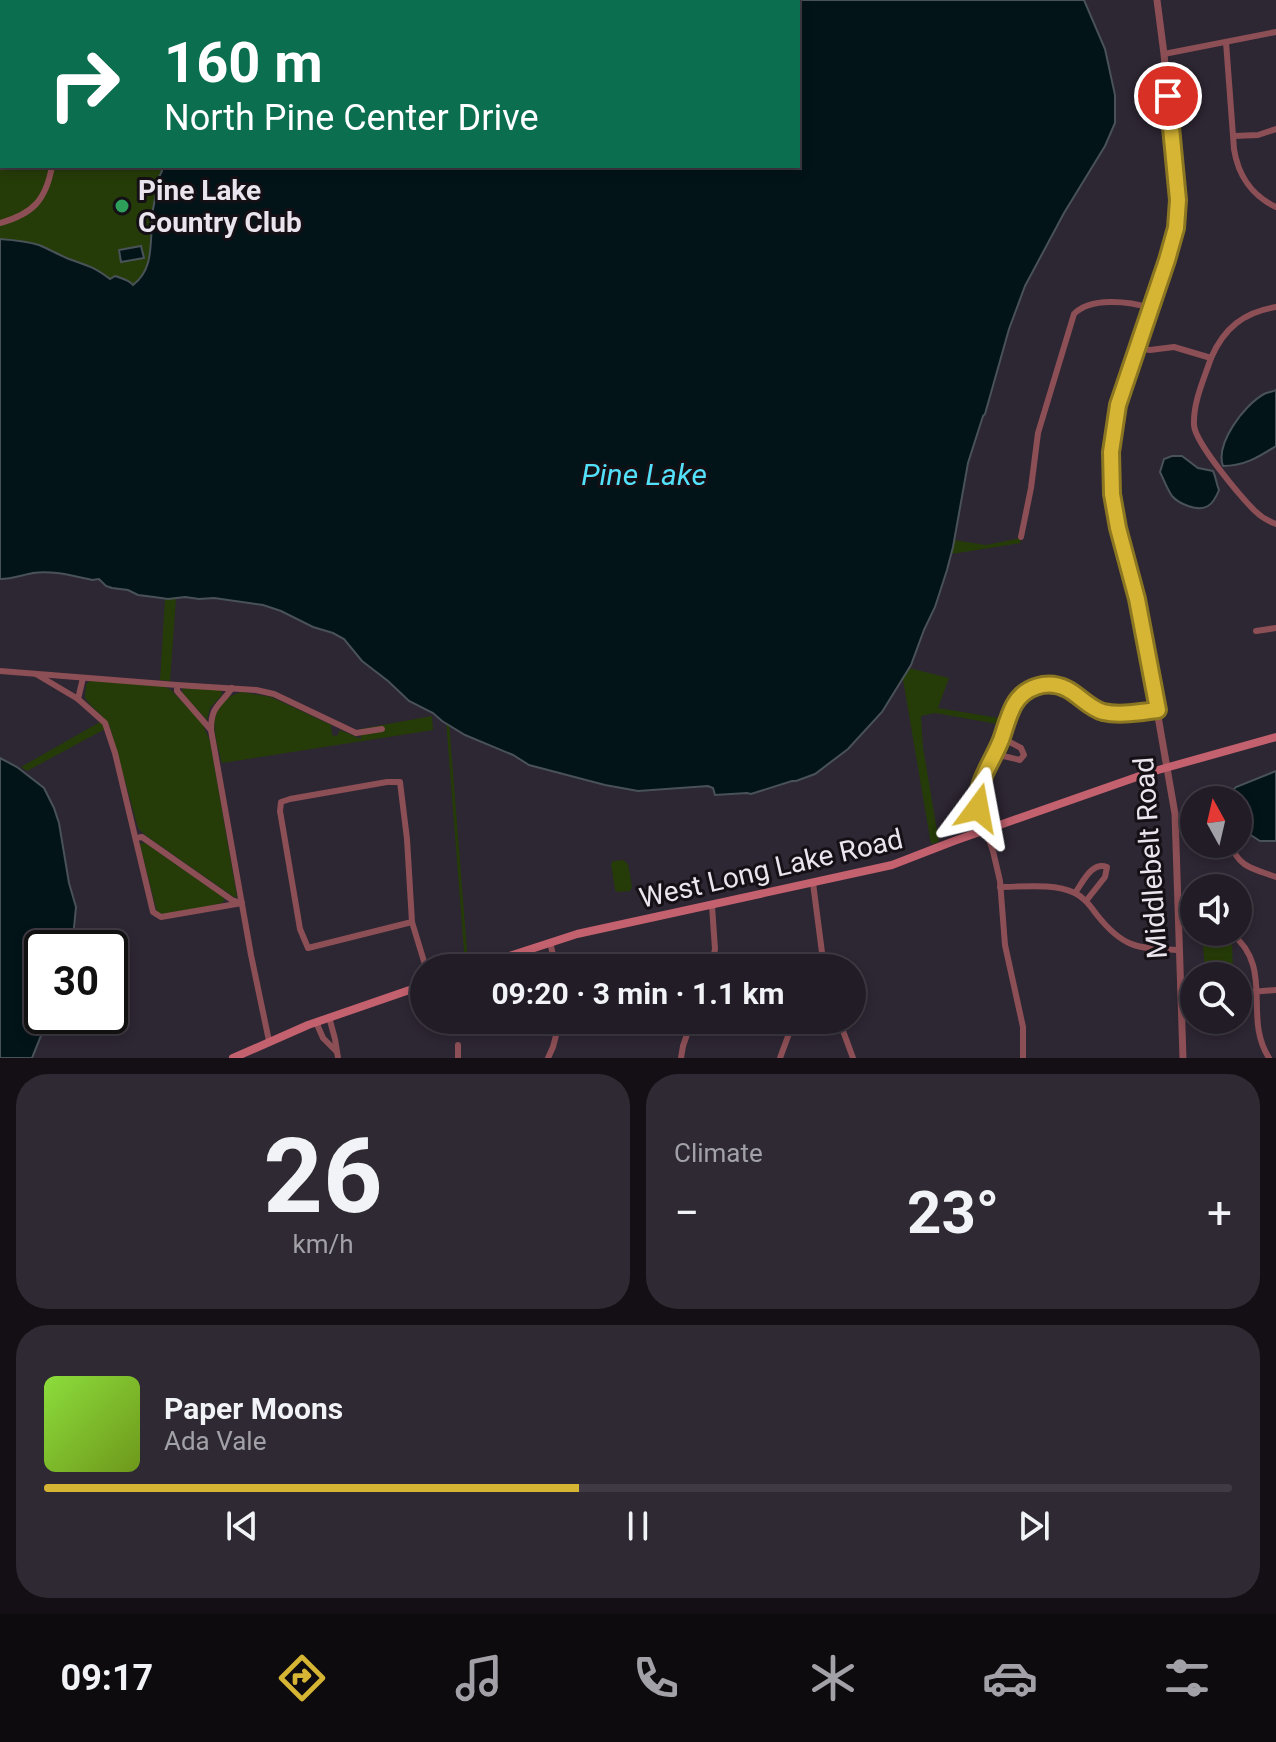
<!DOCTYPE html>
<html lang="en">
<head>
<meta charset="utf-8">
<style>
	body { margin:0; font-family:Roboto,sans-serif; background:#2e2932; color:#f1f3f6; height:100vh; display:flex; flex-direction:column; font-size:30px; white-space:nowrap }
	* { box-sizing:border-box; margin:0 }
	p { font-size:26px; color:#a2a1a7 }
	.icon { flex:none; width:44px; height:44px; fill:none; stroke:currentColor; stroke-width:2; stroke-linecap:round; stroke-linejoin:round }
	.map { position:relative; height:1058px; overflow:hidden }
	.sheet { display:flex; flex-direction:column; gap:16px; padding:16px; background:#130f15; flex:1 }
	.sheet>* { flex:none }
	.guide { position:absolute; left:0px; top:0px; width:800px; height:168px; box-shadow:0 4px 12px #0003,0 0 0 2px #3f3a43; background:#0b6e4f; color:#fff; overflow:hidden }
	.needle { width:52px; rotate:352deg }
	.controls { position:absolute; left:1180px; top:786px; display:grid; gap:16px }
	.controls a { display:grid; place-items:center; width:72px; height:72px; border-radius:50%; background:#221c26; box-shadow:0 4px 12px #0003,0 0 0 2px #3f3a43; font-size:40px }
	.speed { position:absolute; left:24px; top:930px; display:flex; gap:16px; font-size:40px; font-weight:700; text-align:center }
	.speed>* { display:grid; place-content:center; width:104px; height:104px; border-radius:50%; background:#221c26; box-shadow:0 4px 12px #0003,0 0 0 2px #3f3a43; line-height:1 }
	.speed .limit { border:4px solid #111; border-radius:12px; background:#fff; color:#111 }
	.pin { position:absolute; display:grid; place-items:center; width:68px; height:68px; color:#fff; margin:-34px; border:4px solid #fff; border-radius:50%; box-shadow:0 2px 8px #0007 }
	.me { position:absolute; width:88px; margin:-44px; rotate:13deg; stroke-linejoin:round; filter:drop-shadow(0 0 6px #0008) }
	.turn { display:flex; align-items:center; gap:28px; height:168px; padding:0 32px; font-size:36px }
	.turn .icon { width:104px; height:104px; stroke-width:2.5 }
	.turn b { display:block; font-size:56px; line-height:68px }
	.big { font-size:60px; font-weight:700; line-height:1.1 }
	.sheet .tile { flex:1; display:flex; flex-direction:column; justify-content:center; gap:12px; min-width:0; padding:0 28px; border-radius:32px; background:#2e2932 }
	.sheet .dial { align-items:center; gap:0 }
	.dial b { font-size:104px; line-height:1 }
	.song { display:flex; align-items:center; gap:24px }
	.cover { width:96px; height:96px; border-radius:12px; background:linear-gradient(135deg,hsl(90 70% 55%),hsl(80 70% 35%)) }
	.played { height:8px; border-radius:4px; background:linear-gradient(90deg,#d6b534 45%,#3f3a43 45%) }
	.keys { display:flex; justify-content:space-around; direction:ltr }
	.heat { display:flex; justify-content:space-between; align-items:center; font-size:44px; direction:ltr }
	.sheet .tiles { flex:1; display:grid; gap:16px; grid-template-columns:1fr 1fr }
	.tile:last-child { grid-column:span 2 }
	.trip { position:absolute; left:410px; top:954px; width:456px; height:80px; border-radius:40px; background:#221c26; box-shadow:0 4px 12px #0003,0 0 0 2px #3f3a43; font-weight:700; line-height:80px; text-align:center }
	.menu { display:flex; height:128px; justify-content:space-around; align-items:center; background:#0e0b0f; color:#a2a1a7 }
	.menu .icon { width:56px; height:56px }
	.menu .selected { color:#d6b534 }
	.menu b { font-size:36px; color:#f1f3f6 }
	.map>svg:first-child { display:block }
	.green { fill:#263c08 }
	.water { fill:#031418; stroke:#485258; stroke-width:2 }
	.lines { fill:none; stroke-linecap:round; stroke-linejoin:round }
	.minor { stroke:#8c4f55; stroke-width:6 }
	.tertiary { stroke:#8c4f55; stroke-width:7 }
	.secondary { stroke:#c3616e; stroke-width:8 }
	.route-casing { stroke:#8b7622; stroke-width:20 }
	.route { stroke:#d6b534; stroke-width:14 }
	.leisure-dot { fill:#2e9e5b; stroke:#141016; stroke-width:3 }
	.labels { text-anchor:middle; stroke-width:6; stroke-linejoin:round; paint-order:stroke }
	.poi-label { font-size:28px; font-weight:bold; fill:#e9e4ed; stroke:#141016; text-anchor:start }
	.street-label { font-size:28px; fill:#e9e4ed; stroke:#141016 }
	.water-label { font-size:30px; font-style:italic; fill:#52e1f9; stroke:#141016 }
</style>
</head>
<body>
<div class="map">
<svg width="1276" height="1058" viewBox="0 0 1276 1058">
	<rect width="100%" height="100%" fill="#2d2633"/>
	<!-- green -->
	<g class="green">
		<path d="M0 0H163L162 2H2V166H161L162 170 159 177 151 220 150 260 145 272 136 285H132L128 281 115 276 111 279C94 266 87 266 69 259 59 255 49 249 39 245 26 241 13 240 0 239Z"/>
		<polygon points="1020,538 1021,543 951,554 954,540 986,545"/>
		<polygon points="165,599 176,599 170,681 160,680"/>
		<polygon points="901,668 909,668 949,678 938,708 1005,719 1003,725 935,713 921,716 923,747 939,842 931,844"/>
		<path d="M90 680 163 686 171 690 202 723 210 741 237 897H234L145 835 138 828 110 727C102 713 93 710 85 698L86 685Z"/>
		<polygon points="186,688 221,690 222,695 210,708 207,720 183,694 182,689"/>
		<path d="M242 692 271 697 331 725 332 735 337 736 340 730 361 739 360 729 432 716 433 730 222 763C214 734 204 703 242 692Z"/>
		<polygon points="446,720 449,722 468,963 465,964"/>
		<polygon points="100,722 105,729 27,771 21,767"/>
		<polygon points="141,843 145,843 223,897 225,900 222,903 166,915 157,912 140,845"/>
		<polygon points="623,860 628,864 632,887 630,891 618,892 615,890 611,864 613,861"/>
		<polygon points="1232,942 1233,973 1205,974 1203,943"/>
	</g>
	<!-- water -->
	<g class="water">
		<path d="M173 0H1084L1105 49 1115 95V123L1105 146 1064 213 1025 286 1009 329 985 414 983 416 968 463 953 547 947 570 935 607 924 630 911 665 882 712 848 749 815 774 796 781H792L751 794 747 793 715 795 713 788 708 786 638 791 605 785 529 765 513 755 465 735 442 721 433 713 409 701 388 681 362 661 344 639 333 633 313 627 281 611 263 605 214 598 199 599 185 597 168 599 154 597 138 595 128 590 112 588 106 586 99 579 92 580C74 576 52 570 33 573 22 575 12 579 0 579V239C13 240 26 241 39 245 49 249 59 255 69 259 88 266 93 266 110 279L115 276C121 278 129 280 133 285 153 270 150 247 152 223L151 220 159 177 162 171 161 166H798V2H172Z"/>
		<polygon points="141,246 144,258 121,262 119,250"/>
		<path d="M1276 390V446C1259 457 1244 466 1223 466 1215 444 1244 405 1264 394 1268 392 1272 392 1276 390Z"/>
		<path d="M1172 456H1182L1198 468 1213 471C1216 477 1216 483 1219 490 1217 495 1213 503 1208 506 1198 512 1179 504 1172 496 1167 489 1164 480 1160 472L1164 459Z"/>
		<polygon points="0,758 17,767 44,788 54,808 59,823 69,883 76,907 72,948 42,948 42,1016 49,1016 32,1058 0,1058"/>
		<polygon points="1276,771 1276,841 1260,841 1246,832 1238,822 1238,800 1223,800 1236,787"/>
	</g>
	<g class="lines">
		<!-- minor -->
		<g class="minor">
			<polyline points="165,2 165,0"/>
			<path d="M1226 42 1234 149C1238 175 1252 196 1276 207"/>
			<polyline points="1164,54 1276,32"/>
			<polyline points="1234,136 1258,135 1276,129"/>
			<path d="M0 223C33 214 46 200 52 166"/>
			<path d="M1136 348 1150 350 1174 347 1211 358C1224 328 1244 312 1276 307"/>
			<path d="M1211 358C1204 379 1193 402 1194 425 1195 443 1241 497 1255 511 1261 517 1268 521 1276 524"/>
			<path d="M1021 537 1031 488 1038 433 1074 314C1090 297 1129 301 1150 308"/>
			<polyline points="1256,631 1276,628"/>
			<polyline points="0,671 177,685 177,691 211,730"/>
			<polyline points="36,674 78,699 105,723 115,753 153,912 161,917 242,903"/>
			<polyline points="177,685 256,690 274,694 356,733 382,729"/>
			<path d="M232 688C220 706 211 705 211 730L251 955 269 1041"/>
			<polyline points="78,699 83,678"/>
			<polyline points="995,754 1020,760 1024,755 1021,748 1002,738"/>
			<polyline points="136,838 142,837 232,900 238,902"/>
			<path d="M1231 844C1238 868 1255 869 1276 877"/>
			<polyline points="813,883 824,968"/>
			<path d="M1000 887C1023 887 1053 883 1075 893 1085 898 1091 907 1097 915 1124 949 1138 948 1179 950"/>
			<path d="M1075 893C1083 882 1092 861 1107 867L1105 877 1086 901"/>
			<polyline points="412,922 308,948 300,929 280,811 281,802 290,799 387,782 400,782 407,839 412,922 426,968"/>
			<polyline points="1190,924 1194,924"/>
			<path d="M1230 932C1276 968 1242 1016 1269 1058"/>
			<polyline points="550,942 556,968"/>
			<polyline points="711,968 715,949 712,906"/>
			<polyline points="816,968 821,954"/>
			<polyline points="1180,987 1194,987"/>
			<polyline points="1238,993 1276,990"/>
			<polyline points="1181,1000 1194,999"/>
			<polyline points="329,1017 335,1039 338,1058"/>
			<polyline points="839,1020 853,1058"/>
			<polyline points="316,1022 323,1038 337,1052"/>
			<polyline points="458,1045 458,1058"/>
			<polyline points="548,1058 553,1047 560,1020"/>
			<polyline points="681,1058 683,1046 692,1020"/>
			<polyline points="780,1058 794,1020"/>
			<polyline points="1023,1058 1023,1027 1005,945 1000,881 993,851 978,808 978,794 980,783 995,754 1015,703 1032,688 1042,685 1060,686 1068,689 1095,709 1105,712 1119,714 1158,710"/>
		</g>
		<!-- tertiary -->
		<polyline class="tertiary" points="1157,0 1164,54 1176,181 1177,220 1167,260 1118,405 1112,441 1110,470 1115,515 1139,607 1175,814 1183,1058"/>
		<!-- secondary -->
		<g class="secondary">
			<polyline points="473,968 577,934 892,865 954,841 1151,772 1276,737"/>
			<polyline points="233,1058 308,1025 424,985"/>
		</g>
	</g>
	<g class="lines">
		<defs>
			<path id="route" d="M978 808C975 783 992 763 1001 740 1005 729 1008 716 1014 705 1024 687 1047 679 1067 689 1079 695 1089 708 1103 712 1120 716 1140 712 1158 710L1137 599 1118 528 1112 494 1111 452 1118 405 1167 260 1176 228 1178 200 1168 96"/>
		</defs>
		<!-- route casing -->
		<use href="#route" class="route-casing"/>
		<!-- route -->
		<use href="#route" class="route"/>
	</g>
	<!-- markers -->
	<circle class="leisure-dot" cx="122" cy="206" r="8"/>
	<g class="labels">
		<!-- poi labels -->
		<g class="poi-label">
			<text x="138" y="200">Pine Lake<tspan x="138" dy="32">Country Club</tspan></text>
		</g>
		<!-- street labels -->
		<g class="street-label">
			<text transform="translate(1150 858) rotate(-94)" y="10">Middlebelt Road</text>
			<text transform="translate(771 868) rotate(-13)" y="10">West Long Lake Road</text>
		</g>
		<!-- water labels -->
		<g class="water-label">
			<text x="644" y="485">Pine Lake</text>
		</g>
	</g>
</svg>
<div class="controls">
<a><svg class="needle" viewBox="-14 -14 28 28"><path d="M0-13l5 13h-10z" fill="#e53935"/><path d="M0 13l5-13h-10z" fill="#a2a1a7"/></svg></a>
<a><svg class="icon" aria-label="sound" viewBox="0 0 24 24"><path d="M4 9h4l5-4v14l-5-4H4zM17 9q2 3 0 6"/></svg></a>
<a><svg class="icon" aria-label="search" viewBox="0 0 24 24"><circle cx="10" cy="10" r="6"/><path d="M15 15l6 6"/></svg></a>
</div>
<div class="speed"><div class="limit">30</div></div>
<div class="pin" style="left:1168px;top:96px;background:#d93025"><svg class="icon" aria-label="arrive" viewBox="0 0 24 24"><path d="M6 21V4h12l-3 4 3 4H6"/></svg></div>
<svg class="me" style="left:978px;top:808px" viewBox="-20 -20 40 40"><path d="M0-17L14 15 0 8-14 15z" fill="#d6b534" stroke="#fff" stroke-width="4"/></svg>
<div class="trip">09:20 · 3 min · 1.1 km</div>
<div class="guide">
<div class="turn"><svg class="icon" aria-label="right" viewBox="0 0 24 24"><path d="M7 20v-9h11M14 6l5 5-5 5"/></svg><div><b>160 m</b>North Pine Center Drive</div></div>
</div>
</div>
<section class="sheet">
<div class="tiles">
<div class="tile dial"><b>26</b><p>km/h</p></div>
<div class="tile"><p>Climate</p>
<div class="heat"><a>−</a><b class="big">23°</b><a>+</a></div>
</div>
<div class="tile">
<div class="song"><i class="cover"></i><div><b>Paper Moons</b><p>Ada Vale</p></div></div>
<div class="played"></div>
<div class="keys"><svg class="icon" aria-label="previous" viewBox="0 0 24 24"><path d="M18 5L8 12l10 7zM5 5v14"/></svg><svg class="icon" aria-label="pause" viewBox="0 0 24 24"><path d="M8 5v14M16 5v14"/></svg><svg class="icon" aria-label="next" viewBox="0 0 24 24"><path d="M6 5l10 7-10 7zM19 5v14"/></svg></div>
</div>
</div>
</section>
<nav class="menu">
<b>09:17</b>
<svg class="icon selected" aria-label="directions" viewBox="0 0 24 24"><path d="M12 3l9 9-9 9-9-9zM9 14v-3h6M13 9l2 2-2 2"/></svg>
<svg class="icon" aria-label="music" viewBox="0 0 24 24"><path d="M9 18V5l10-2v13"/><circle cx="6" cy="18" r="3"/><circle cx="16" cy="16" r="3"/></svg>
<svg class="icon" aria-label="phone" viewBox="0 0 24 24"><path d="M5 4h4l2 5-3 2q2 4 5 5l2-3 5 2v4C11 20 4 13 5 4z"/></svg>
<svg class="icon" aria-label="climate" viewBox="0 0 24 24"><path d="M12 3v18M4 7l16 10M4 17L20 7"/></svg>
<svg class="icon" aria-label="car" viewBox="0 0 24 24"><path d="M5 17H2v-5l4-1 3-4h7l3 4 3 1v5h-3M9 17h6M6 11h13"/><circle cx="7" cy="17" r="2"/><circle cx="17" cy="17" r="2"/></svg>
<svg class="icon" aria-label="filters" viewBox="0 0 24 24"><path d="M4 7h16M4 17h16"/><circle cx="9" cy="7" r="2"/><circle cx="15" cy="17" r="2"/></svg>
</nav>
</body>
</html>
